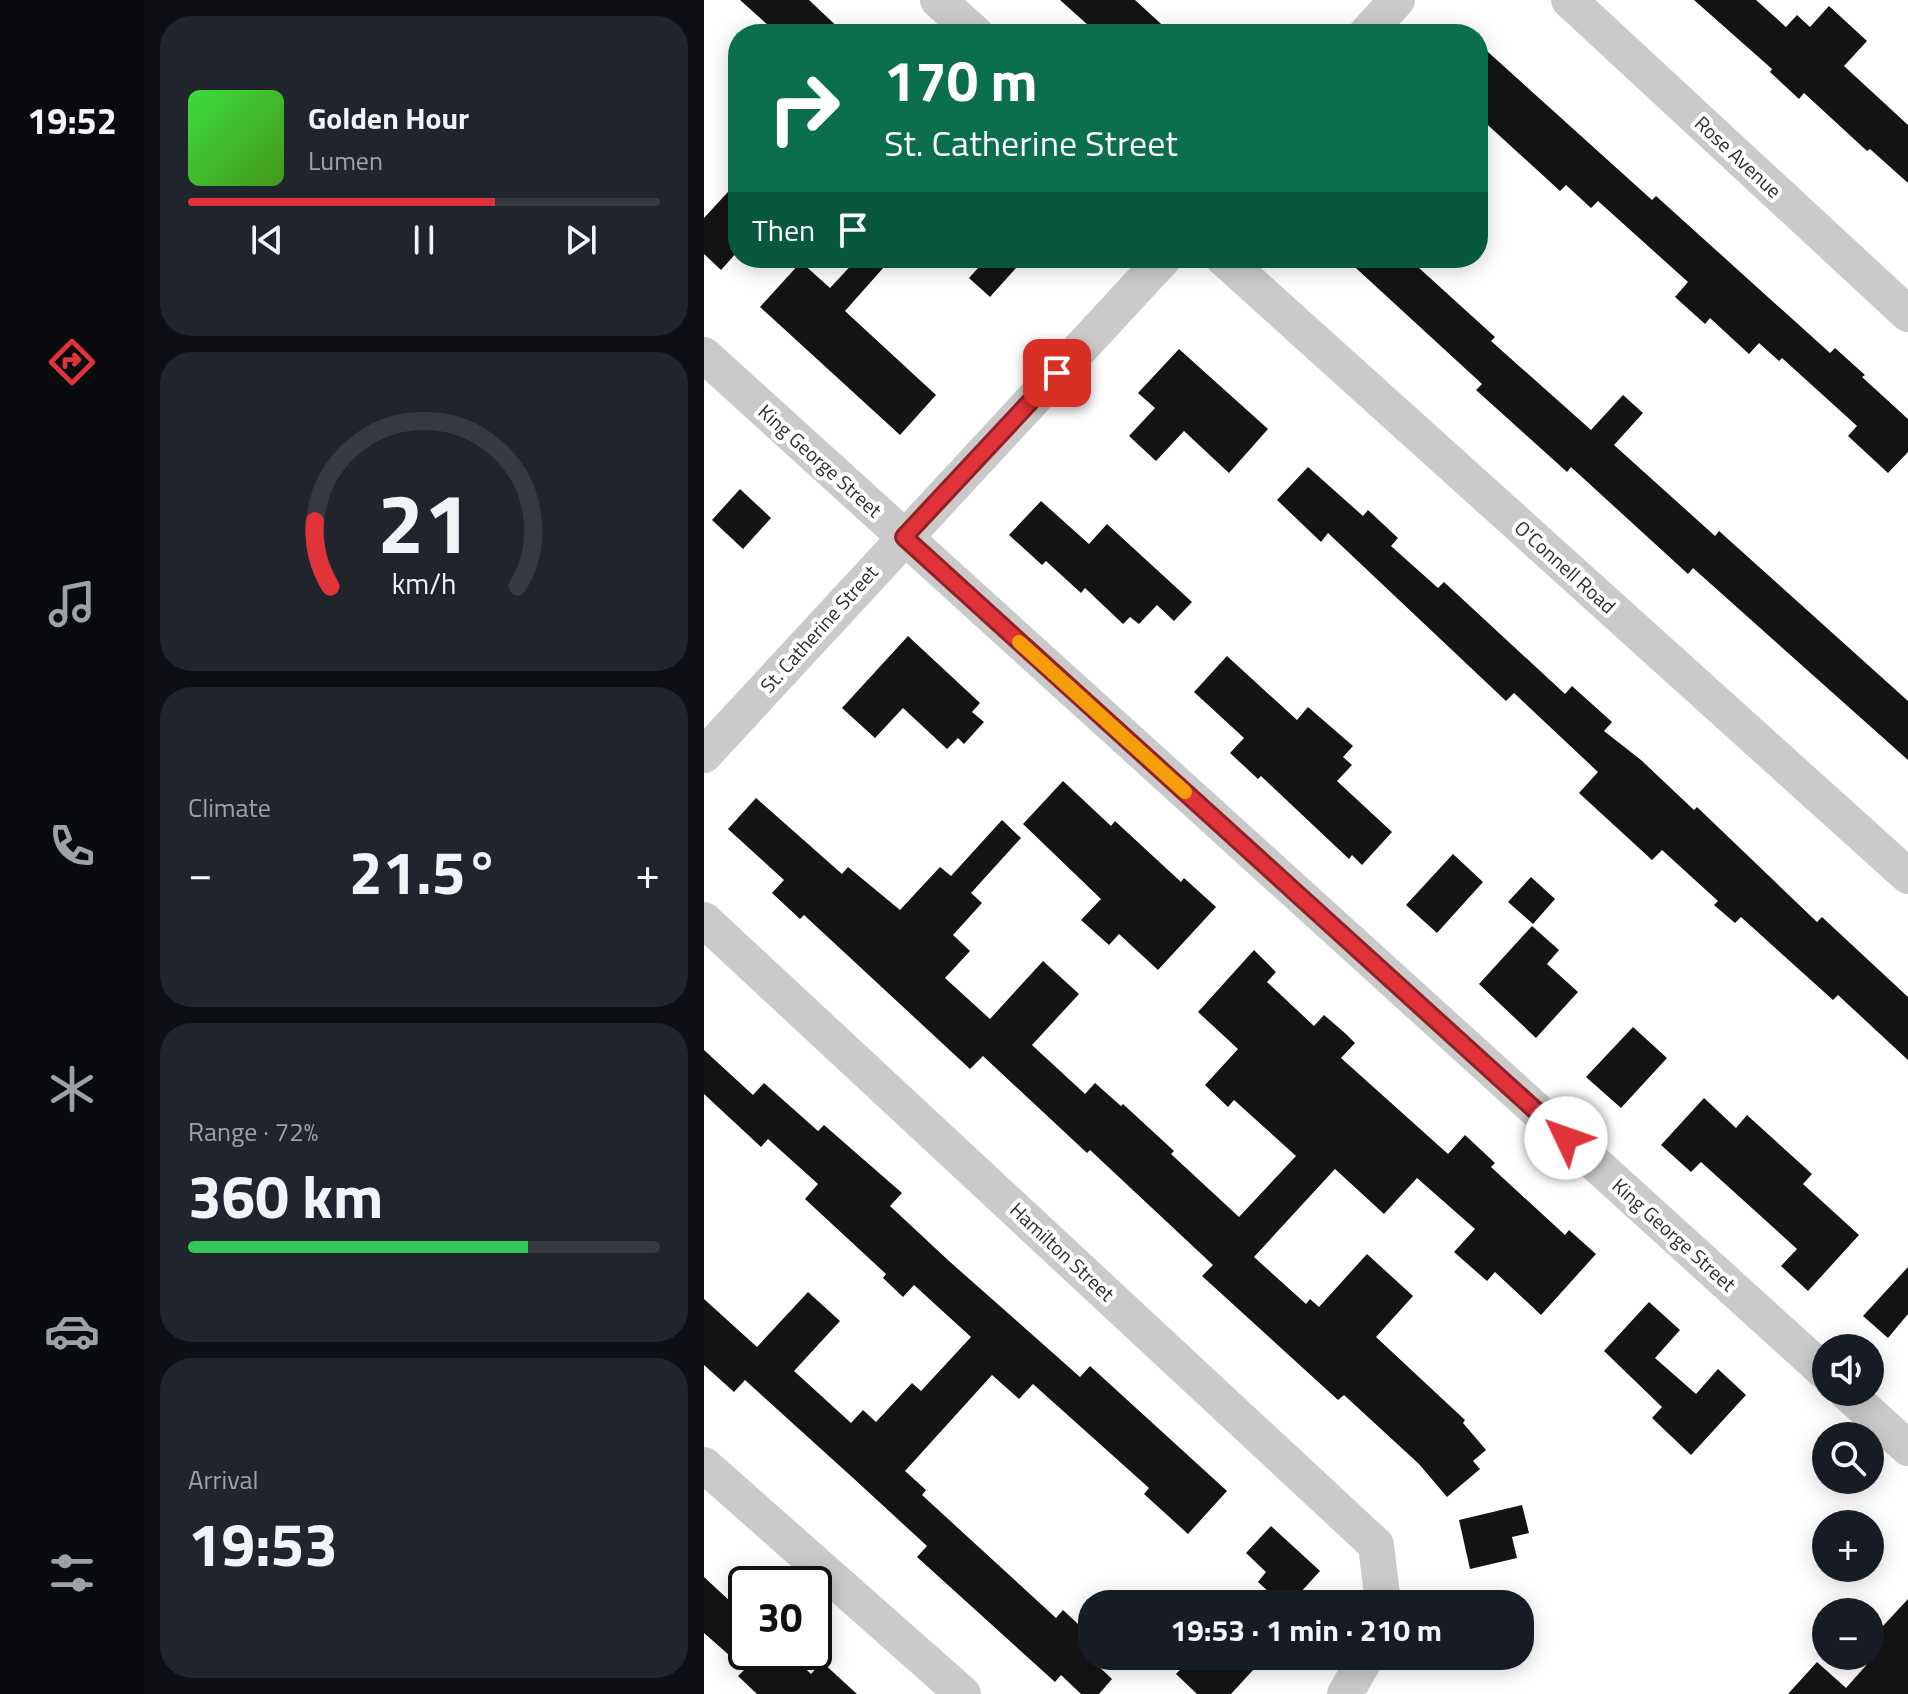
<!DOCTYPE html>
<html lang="en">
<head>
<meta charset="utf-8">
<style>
	body { margin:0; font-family:"Titillium Web",sans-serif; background:#20242c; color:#f1f3f6; height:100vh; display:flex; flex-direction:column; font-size:30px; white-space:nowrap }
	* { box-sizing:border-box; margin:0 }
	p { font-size:26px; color:#9ea1a6 }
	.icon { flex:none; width:44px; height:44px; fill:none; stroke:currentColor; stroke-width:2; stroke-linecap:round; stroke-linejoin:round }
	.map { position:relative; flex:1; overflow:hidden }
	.sheet { display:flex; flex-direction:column; gap:16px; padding:16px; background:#0d0f14; width:560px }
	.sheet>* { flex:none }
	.hud { position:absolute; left:24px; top:24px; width:760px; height:244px; border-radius:32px; box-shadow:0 4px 20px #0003; background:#0b6e4f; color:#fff; overflow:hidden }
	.fabs { position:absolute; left:1108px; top:1334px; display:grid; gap:16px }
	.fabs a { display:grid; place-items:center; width:72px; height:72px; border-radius:50%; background:#171b24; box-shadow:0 4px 20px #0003; font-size:40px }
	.speed { position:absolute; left:24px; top:1566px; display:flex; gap:16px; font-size:40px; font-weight:700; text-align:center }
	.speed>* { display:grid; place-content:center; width:104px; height:104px; border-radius:50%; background:#171b24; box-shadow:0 4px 20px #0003; line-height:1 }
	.speed .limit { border:4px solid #111; border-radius:12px; background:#fff; color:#111 }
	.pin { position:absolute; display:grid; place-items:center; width:68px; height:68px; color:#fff; margin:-34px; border-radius:16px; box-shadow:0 4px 12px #0006 }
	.me { position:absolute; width:88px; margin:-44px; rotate:312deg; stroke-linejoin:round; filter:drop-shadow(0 0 6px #0008) }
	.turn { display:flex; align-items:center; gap:28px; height:168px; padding:0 24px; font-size:36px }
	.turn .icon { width:104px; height:104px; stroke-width:2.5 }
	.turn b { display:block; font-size:56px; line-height:68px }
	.then { display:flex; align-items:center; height:76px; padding:0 24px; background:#0003; gap:16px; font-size:30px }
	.big { font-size:60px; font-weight:700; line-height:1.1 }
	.sheet .card { flex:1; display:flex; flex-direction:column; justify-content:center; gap:12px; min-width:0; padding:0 28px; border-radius:32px; background:#20242c }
	.sheet .dial { align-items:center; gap:0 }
	.dial svg { height:208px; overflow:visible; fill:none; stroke:#363941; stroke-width:7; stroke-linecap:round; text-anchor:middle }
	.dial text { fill:#f1f3f6; stroke:none }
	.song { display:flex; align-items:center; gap:24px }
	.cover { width:96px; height:96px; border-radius:12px; background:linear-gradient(135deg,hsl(120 70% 55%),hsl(100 70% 35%)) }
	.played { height:8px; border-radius:4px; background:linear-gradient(90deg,#e0333a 65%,#363941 65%) }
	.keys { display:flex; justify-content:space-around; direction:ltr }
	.heat { display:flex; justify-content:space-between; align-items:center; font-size:44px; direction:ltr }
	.charge { height:12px; border-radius:6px; background:linear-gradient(90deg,#34c759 72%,#363941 0) }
	.trip { position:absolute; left:374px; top:1590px; width:456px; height:80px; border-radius:32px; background:#171b24; box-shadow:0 4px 20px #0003; font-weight:700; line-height:80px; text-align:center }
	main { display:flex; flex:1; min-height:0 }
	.dock { display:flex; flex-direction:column; width:144px; justify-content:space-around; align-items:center; background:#090b0e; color:#9ea1a6 }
	.dock .icon { width:56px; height:56px }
	.dock .current { color:#e0333a }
	.dock b { font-size:36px; color:#f1f3f6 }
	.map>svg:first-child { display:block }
	.building { fill:#141414 }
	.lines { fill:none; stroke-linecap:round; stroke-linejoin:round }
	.minor { stroke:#cacaca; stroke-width:36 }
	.route-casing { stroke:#922126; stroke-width:20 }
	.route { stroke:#e0333a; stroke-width:14 }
	.slow { stroke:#f59e0b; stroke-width:14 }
	.labels { text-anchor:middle; stroke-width:8; stroke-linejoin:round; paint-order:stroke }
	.street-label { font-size:20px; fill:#2d2d2d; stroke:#fff }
</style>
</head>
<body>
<main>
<nav class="dock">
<b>19:52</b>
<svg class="icon current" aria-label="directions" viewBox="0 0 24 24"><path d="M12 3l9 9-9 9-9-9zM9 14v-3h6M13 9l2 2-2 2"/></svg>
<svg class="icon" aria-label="music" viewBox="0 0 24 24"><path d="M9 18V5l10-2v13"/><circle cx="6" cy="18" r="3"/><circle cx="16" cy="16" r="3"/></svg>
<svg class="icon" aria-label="phone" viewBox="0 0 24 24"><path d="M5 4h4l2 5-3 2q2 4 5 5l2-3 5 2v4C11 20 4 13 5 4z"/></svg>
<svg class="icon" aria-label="climate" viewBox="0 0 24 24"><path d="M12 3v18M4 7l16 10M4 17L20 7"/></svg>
<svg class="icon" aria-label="car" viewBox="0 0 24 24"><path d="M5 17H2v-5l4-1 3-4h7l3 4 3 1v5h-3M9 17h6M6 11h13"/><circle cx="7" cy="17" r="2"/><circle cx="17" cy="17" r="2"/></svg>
<svg class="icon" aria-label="filters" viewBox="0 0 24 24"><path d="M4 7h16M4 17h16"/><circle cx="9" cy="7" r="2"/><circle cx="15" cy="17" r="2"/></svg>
</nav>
<section class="sheet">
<div class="card">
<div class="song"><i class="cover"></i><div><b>Golden Hour</b><p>Lumen</p></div></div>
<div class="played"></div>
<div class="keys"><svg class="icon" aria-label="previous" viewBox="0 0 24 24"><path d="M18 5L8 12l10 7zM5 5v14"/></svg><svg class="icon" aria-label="pause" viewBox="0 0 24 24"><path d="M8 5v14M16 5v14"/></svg><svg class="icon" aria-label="next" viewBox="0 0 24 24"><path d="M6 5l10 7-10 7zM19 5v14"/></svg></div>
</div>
<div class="card dial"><svg viewBox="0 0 100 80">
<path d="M14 69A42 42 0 1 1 86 69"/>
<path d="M14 69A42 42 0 0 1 8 44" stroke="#e0333a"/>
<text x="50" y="56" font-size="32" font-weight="700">21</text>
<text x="50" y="72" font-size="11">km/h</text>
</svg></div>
<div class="card"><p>Climate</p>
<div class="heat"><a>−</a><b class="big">21.5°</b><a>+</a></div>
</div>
<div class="card"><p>Range · 72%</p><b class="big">360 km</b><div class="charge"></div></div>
<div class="card"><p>Arrival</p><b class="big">19:53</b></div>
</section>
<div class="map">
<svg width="1204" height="1694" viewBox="0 0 1204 1694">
	<rect width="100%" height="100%" fill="#fff"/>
	<!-- building -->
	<g class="building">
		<polygon points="36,0 105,0 141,34 74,34"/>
		<polygon points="356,0 431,0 468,34 394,34"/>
		<polygon points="990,0 1052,0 1082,27 1093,15 1106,27 1125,6 1163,41 1140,66 1204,125 1204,183 1166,149 1163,151 1100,93 1095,99 1066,72 1068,69"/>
		<polygon points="774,43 948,200 952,196 1126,353 1131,348 1161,375 1158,377 1204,419 1204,452 1184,473 1144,436 1153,426 1078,358 1075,361 1055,343 1045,354 1006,318 1001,324 971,297 984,282 894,201 887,208 862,185 856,191 774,116"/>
		<polygon points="34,181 34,251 17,270 0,254 0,218"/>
		<polygon points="154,258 188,258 141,311 232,395 196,435 56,307 97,262 126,288"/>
		<polygon points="283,258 321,258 286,297 265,278"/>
		<polygon points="641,258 704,258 791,337 787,341 887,430 919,395 939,413 910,445 1011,536 1015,531 1204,701 1204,760 989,568 984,574 867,467 863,472 772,390 778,384"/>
		<polygon points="475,349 564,429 525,473 480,431 452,461 425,436 451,408 434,393"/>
		<polygon points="604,467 659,516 664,510 694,538 687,546 734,588 740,582 861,694 868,686 908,722 900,731 937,760 990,810 993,807 1113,922 1118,917 1204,997 1204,1060 1134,995 1129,1000 1037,917 1031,923 1010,905 1014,901 958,850 948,860 875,793 894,772 810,693 802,701 624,533 617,542 573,500"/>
		<polygon points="36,489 67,518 39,549 8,520"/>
		<polygon points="337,501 385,544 403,524 488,602 470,621 453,605 435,624 426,617 419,624 381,588 377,593 342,561 338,565 305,535"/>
		<polygon points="204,636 276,703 268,712 280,722 260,744 254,738 243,749 199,708 171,738 138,708"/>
		<polygon points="523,656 593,720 604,707 649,746 639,757 648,765 633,781 688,832 658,865 648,855 645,859 557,776 554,779 526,753 540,738 490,692"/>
		<polygon points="359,781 407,826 411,821 477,882 480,878 512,907 454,970 415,934 405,945 377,920 397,899 319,824"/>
		<polygon points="52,798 138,874 144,867 196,910 236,867 247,876 298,820 317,838 267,893 278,903 249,935 266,951 241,978 286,1019 339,961 375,994 328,1045 381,1094 391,1083 417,1106 419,1104 470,1151 467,1154 535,1217 592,1156 530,1100 524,1107 501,1085 534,1049 494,1012 550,950 572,972 563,982 610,1026 620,1015 642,1034 651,1043 637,1058 744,1154 761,1135 791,1163 787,1167 861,1235 865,1230 892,1254 837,1315 791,1272 783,1281 750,1252 771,1229 713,1178 680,1214 631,1169 550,1257 602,1304 606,1299 615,1307 663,1254 709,1296 672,1337 761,1420 759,1423 782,1450 769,1461 776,1469 743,1497 715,1464 640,1395 634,1400 498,1276 509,1265 386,1150 383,1153 279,1056 266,1069 100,915 96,919 68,893 80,880 24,829"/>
		<polygon points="749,854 779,882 733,933 702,905"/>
		<polygon points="827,877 851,899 829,924 804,902"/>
		<polygon points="828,926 855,950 843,964 874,992 832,1038 775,984"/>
		<polygon points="929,1027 963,1058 917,1108 882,1077"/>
		<polygon points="0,1050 49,1095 60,1083 114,1131 120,1125 198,1193 186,1206 245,1261 376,1377 386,1366 523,1491 484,1534 440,1494 445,1488 329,1384 315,1399 288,1375 201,1471 222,1490 218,1495 352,1618 359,1610 388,1637 388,1660 408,1679 395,1694 377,1694 357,1675 351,1682 213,1557 223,1546 148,1477 41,1380 30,1392 0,1365 0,1299 53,1347 104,1292 136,1321 90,1371 147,1423 159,1410 172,1422 208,1383 217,1391 267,1337 210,1285 199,1297 179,1278 182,1274 101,1199 114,1184 64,1139 57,1147 0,1094"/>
		<polygon points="1000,1098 1032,1128 1043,1115 1108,1174 1099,1184 1155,1235 1104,1291 1077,1266 1093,1249 997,1162 987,1172 957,1145"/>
		<polygon points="1204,1267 1204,1314 1184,1338 1159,1316"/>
		<polygon points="945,1302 976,1330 951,1358 992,1394 1014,1369 1042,1395 987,1455 948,1418 958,1407 900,1351"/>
		<polygon points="818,1505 825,1533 808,1537 813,1558 766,1569 755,1520"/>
		<polygon points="567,1526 616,1571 586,1604 578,1604 554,1582 562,1572 542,1553"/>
		<polygon points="0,1577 42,1616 42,1652 83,1652 107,1674 118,1662 153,1694 53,1694 34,1676 41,1669 0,1633"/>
		<polygon points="1204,1599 1204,1694 1084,1694 1113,1662 1142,1688 1166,1661 1166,1640"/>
		<polygon points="489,1656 562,1656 527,1694 493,1694 472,1674"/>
	</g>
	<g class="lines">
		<!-- minor -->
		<g class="minor">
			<polyline points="234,0 272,34"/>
			<polyline points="865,0 1204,314"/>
			<polyline points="662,34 693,0"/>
			<polyline points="519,258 1204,876"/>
			<polyline points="0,355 1122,1373"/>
			<polyline points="0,755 460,258"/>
			<polyline points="0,920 672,1545 679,1604"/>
			<polyline points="1142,1392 1204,1448"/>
			<polyline points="0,1465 259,1694"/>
			<polyline points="641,1694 663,1656"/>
		</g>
	</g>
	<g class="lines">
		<defs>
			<polyline id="route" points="353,373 200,537 862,1138"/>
		</defs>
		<!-- route casing -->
		<use href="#route" class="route-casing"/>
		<!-- route -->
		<use href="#route" class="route"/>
		<!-- slow -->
		<polyline class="slow" points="315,642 481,792"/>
	</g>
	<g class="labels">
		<!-- street labels -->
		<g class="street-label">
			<text transform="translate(1034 157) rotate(43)" y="7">Rose Avenue</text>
			<text transform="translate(116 461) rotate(42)" y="7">King George Street</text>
			<text transform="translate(861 567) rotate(42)" y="7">O'Connell Road</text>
			<text transform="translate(115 629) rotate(-48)" y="7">St. Catherine Street</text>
			<text transform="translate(970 1235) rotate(42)" y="7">King George Street</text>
			<text transform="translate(358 1252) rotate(43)" y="7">Hamilton Street</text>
		</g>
	</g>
</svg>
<div class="fabs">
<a><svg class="icon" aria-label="sound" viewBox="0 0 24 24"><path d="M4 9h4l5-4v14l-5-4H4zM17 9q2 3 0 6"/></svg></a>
<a><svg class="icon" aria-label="search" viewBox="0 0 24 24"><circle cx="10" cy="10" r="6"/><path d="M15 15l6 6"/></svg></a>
<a>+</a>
<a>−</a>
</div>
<div class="speed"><div class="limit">30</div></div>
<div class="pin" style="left:353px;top:373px;background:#d93025"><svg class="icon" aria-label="arrive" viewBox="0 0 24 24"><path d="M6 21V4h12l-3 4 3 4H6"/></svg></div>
<svg class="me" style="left:862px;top:1138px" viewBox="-20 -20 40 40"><circle r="19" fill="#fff"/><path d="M0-13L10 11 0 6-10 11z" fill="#e0333a"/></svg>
<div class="trip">19:53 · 1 min · 210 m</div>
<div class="hud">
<div class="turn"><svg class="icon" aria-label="right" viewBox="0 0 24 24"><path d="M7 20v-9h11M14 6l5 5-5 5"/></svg><div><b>170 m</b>St. Catherine Street</div></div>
<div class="then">Then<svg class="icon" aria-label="arrive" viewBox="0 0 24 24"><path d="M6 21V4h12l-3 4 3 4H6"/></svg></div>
</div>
</div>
</main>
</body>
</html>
